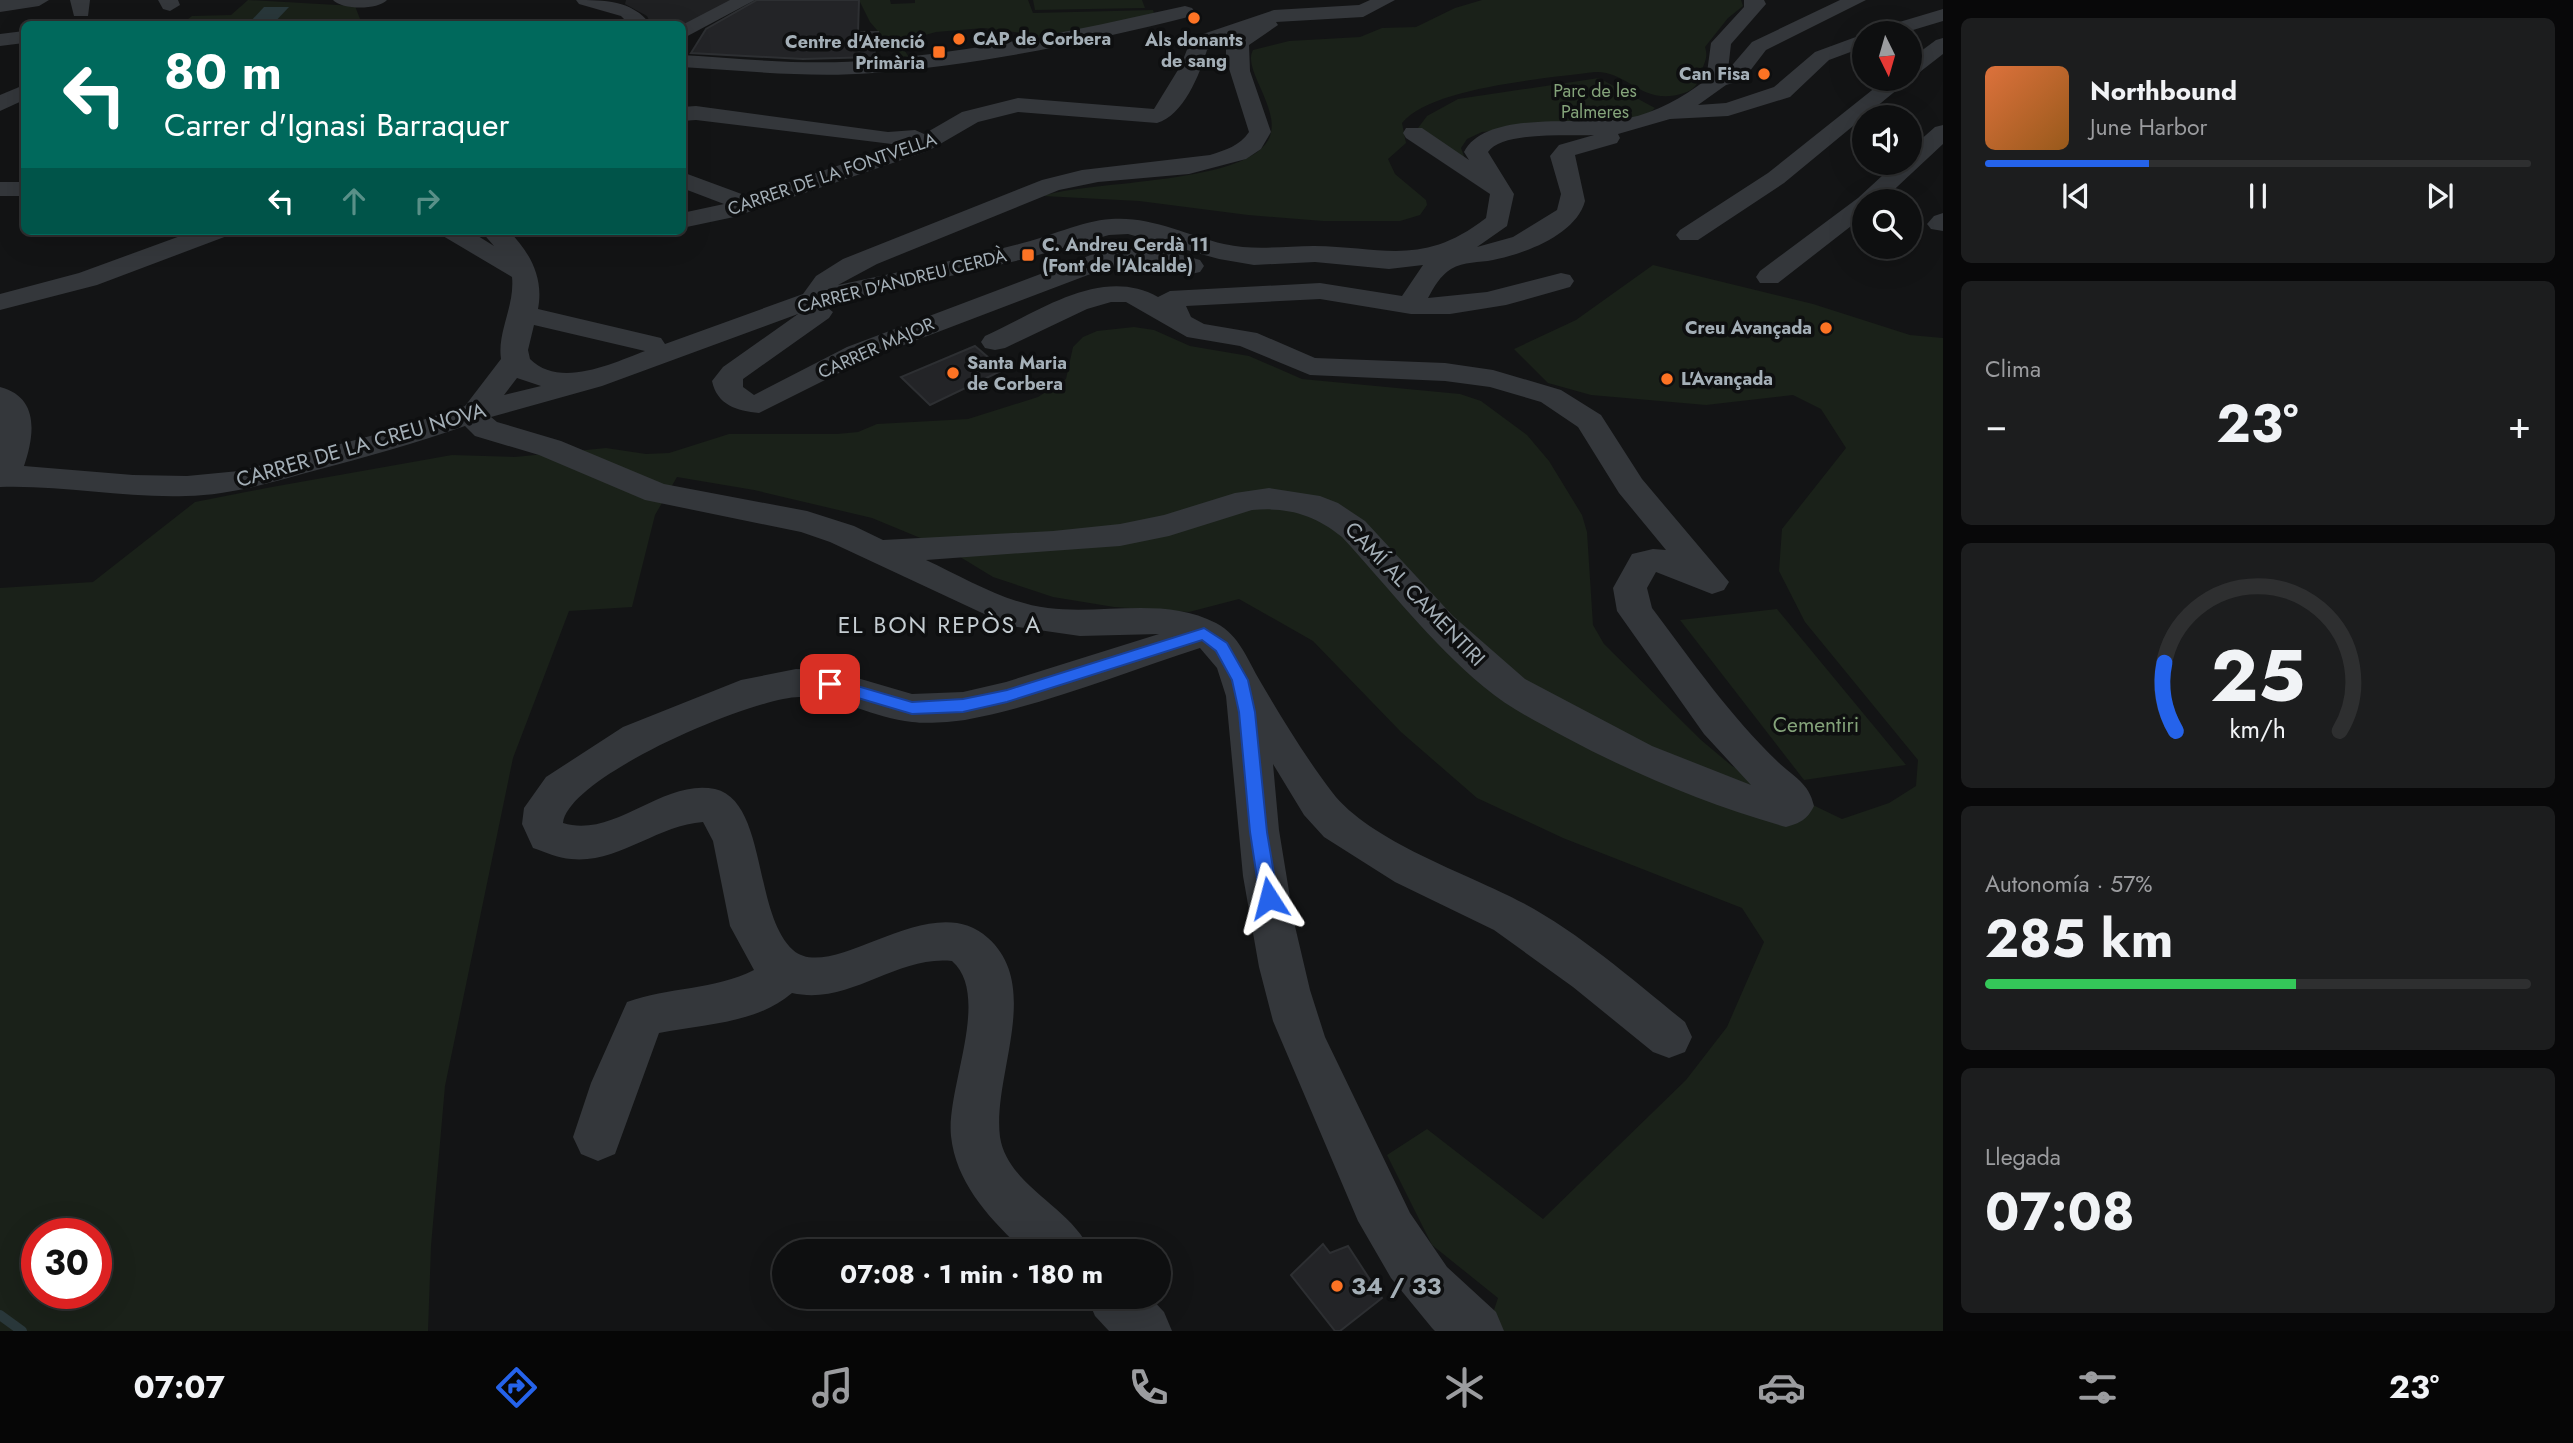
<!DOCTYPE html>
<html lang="es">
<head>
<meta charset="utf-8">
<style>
	body { margin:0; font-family:Jost,sans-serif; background:#1c1d1e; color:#f1f3f6; height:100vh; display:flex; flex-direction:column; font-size:26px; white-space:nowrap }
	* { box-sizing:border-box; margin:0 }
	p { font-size:23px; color:#9b9c9f }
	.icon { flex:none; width:38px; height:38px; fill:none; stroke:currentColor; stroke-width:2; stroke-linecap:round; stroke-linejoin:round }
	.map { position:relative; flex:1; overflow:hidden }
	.sheet { display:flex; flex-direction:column; gap:18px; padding:18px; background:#080809; width:630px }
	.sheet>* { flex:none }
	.hud { position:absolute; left:21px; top:21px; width:665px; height:214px; border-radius:10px; box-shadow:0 7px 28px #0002,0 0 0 2px #2e2f30; background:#00695c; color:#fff; overflow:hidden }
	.needle { width:46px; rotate:175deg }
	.buttons { position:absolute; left:1852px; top:21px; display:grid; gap:14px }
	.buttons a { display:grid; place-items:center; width:70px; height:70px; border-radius:50%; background:#0e0f10; box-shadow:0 7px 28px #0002,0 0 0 2px #2e2f30; font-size:35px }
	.speed { position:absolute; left:21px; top:1218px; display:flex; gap:14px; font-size:35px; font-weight:700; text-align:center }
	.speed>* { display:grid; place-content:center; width:91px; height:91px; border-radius:50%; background:#0e0f10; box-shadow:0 7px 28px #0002,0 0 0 2px #2e2f30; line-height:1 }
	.speed .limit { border:10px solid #d22; background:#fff; color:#111 }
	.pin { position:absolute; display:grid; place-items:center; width:60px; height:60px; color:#fff; margin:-30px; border-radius:14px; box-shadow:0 4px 10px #0006 }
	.me { position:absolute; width:77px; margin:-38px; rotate:351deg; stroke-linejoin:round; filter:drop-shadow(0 0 5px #0008) }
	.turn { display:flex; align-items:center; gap:24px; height:147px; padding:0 28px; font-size:32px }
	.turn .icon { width:91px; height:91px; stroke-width:2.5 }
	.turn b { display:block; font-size:49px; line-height:60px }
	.lanes { display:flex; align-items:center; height:66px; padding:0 28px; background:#0003; justify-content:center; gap:35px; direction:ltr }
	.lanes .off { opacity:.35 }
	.big { font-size:52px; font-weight:700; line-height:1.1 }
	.sheet .widget { flex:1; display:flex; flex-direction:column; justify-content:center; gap:10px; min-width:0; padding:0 24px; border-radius:10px; background:#1c1d1e }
	.sheet .dial { align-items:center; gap:0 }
	.dial svg { height:182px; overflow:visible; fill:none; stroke:#2e2f30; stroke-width:7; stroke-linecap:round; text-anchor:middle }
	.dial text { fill:#f1f3f6; stroke:none }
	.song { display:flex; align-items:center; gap:21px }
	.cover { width:84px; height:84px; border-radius:10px; background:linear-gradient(135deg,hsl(20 70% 55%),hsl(30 70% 35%)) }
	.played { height:7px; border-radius:4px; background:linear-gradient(90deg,#2563eb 30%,#2e2f30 30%) }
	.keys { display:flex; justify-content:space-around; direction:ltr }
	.heat { display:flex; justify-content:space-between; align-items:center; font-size:38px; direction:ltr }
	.charge { height:10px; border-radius:5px; background:linear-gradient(90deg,#34c759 57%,#2e2f30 0) }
	.trip { position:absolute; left:772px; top:1239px; width:399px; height:70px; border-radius:35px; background:#0e0f10; box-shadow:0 7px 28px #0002,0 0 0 2px #2e2f30; font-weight:700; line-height:70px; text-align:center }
	.dock { display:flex; height:112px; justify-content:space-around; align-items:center; background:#060606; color:#9b9c9f }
	.dock .icon { width:49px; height:49px }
	.dock .selected { color:#2563eb }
	.dock b { font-size:32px; color:#f1f3f6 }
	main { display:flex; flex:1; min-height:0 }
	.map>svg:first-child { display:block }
	.built { fill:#1f2022 }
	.green { fill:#1a2119; fill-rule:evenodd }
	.water { fill:#29373a }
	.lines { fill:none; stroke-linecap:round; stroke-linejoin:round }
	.stream { stroke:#29373a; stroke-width:10 }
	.building { fill:#232427; stroke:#2d2f32; stroke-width:2 }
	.minor { fill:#34373b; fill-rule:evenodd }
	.route { fill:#2563eb; stroke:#184099; stroke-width:2 }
	.poi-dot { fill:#fd7324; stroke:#0e0f10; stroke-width:2.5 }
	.labels { text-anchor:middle; stroke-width:7; stroke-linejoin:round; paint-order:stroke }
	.far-poi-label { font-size:18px; font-weight:bold; fill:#a4afb7; stroke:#0e0f10; text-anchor:start }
	.far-park-label { font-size:18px; fill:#84a37a; stroke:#0e0f10 }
	.far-street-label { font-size:18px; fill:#a4afb7; stroke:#0e0f10 }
	.street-label { font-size:21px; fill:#a4afb7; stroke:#0e0f10 }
	.park-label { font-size:21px; fill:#84a37a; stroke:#0e0f10 }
	.neighbourhood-label { font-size:23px; letter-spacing:2px; fill:#c5cdd2; stroke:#0e0f10 }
	.near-poi-label { font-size:24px; font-weight:bold; fill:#a4afb7; stroke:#0e0f10; text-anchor:start }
</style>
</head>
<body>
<main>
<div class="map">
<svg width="1943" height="1331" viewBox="0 0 1943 1331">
	<rect width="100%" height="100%" fill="#131415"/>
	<!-- built -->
	<polygon class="built" points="626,0 737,0 683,28 682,24 651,24 647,16 625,4"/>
	<!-- green -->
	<g class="green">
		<polygon points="248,0 355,6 362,24 169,24 172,20 188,19 192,16 231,15"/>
		<polygon points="859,0 890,0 891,4 915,3 915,0 1028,0 1033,13 1153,10 1155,16 1041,41 1021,33 984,28 936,32 907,40 903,48 910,59 903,60 870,22"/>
		<polygon points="1033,0 1142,0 1145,8 1035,10"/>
		<path d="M1482 0H1741L1743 6 1728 18 1705 47C1709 59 1703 63 1701 74 1698 84 1694 90 1684 93 1642 107 1629 71 1595 72 1550 78 1430 87 1402 123L1406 143 1388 159 1395 174 1426 200 1427 205 1420 215 1400 221H1323L1248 215 1139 201 1043 196C1089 180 1253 185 1270 136 1280 107 1242 69 1253 50L1289 41 1360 37 1382 28 1416 27 1455 8Z"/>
		<polygon points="1599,78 1655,108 1643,118 1482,132 1467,139 1461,148 1467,164 1418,128 1427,116 1458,99"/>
		<path d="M1653 265 1813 304 1910 335 1943 338V1331H1487L1498 1298 1432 1245 1387 1155 1427 1129 1543 1219 1686 1080 1727 1027 1764 942 1742 908 1563 838 1477 798 1401 732 1313 641 1239 599 1189 612 1114 607 1053 597 993 577 947 549 872 518 754 490 677 477 655 515 632 607 569 611 513 758 445 1086 431 1246 428 1331H0V588L93 582 195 502 272 487 452 455 515 457 606 448 646 454 669 453 729 434H837L858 432 877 424 968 419 1038 397 1066 379 1073 347 1083 337 1097 331 1134 327 1154 330 1190 346 1249 356 1302 379 1460 394 1481 401 1527 435 1549 461 1582 515 1587 532 1593 625 1604 644 1701 740 1732 766 1842 819 1889 803 1916 786 1918 760 1805 622 1779 571 1782 529 1846 448 1821 409 1793 395 1706 405 1591 395 1548 383 1514 349 1576 320ZM37 1234H96V1293H37Z"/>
		<polygon points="1777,609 1906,765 1804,780 1680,620"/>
	</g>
	<!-- water -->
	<polygon class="water" points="264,7 289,7 273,24 248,24"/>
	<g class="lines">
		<!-- stream -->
		<polyline class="stream" points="0,1315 22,1331"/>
	</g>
	<!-- building -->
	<g class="building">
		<polygon points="757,0 859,0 858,32 878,32 874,57 803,59 691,53 706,29"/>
		<polygon points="975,346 1003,370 930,405 901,377"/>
		<polygon points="1323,1244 1330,1253 1348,1246 1382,1298 1340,1331 1335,1331 1291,1275"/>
	</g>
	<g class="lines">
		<!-- minor -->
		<g class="minor">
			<polygon points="0,0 49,0 39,6 0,12"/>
			<polygon points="70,0 90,0 88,16 74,16"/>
			<polygon points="158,0 178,0 180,5 170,11 163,9"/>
			<path d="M333 0H387C378 10 342 10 333 0Z"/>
			<path d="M576 0C604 0 632 0 650 24H629L621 16 579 4Z"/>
			<polygon points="730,0 755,0 682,39 682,25"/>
			<path d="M1370 0H1395L1363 17 1276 22 1278 25 1249 45 1250 71 1271 132 1261 149 1246 159 1189 174 1098 182 1059 190 877 264 838 285C898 272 959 260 1019 244 1049 237 1081 221 1111 219 1151 216 1186 235 1224 244 1255 251 1283 246 1314 246 1384 247 1423 267 1486 218L1490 194 1406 138 1403 133 1406 128H1422L1469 160 1464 152C1487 108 1586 127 1628 118 1656 113 1683 97 1706 80L1711 43 1744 7V0H1764L1766 4 1731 44 1728 70 1752 42 1840 0H1866L1766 50 1743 80 1726 85 1698 105 1726 103 1774 87 1815 52 1864 34V47L1829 60 1790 97 1728 116 1670 119 1618 134 1620 138 1617 143 1575 155 1585 201C1576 235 1524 254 1493 260 1479 263 1464 261 1451 269 1440 276 1434 287 1428 298L1487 292 1561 273 1570 275 1574 281 1570 287 1506 305 1450 314H1411L1320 299 1186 306 1191 317 1204 324 1257 333 1315 358 1445 363 1493 370 1561 390 1601 415 1642 479 1729 582 1724 590 1712 594 1656 572 1647 588 1652 608C1692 661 1730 716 1778 762 1794 777 1809 783 1814 806 1807 820 1800 823 1786 827 1709 805 1636 775 1565 737 1537 722 1509 708 1484 687 1430 642 1389 588 1342 537 1314 514 1287 507 1252 510L1169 536 1120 546 926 560C965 578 1005 603 1048 608 1103 615 1165 596 1216 623 1240 636 1247 659 1260 681 1281 717 1306 758 1332 792 1370 842 1467 873 1523 903 1581 934 1634 981 1685 1022L1692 1037 1685 1052 1669 1058 1653 1052 1573 987 1494 930 1395 882 1324 837 1304 815 1273 764 1279 830 1294 922 1310 990 1325 1037 1410 1213 1447 1267 1496 1312 1504 1331H1435L1432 1328 1391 1278 1358 1221 1273 1021 1259 967 1243 876 1226 696 1217 668 1200 648C1123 673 1045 705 965 720 950 722 928 724 912 722 873 718 840 696 799 697 752 698 568 776 563 823 615 839 663 778 715 789 767 801 753 914 793 950 832 985 931 885 988 938 1043 987 992 1076 1000 1137 1008 1187 1072 1207 1090 1251H1024C991 1220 956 1184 951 1136 946 1088 992 996 952 961 896 955 850 1006 792 993 756 1024 703 1024 659 1033L615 1154 598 1161 581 1154 573 1137 591 1083 627 1002C668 987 715 990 754 970L730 926 713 841 703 822C657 825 618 864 571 859 558 858 545 852 533 848L522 824 524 808 546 777 623 727 741 680 796 669 830 670 912 694 963 692 1006 682 1159 634 1080 636 1010 626 830 542 801 532 645 500 539 455 475 436 465 426C416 443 367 457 317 470 273 482 231 495 186 496 124 498 62 485 0 487V387C39 397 35 434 24 466L133 475 187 476 239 471 389 431 465 406 501 359C497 332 515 306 512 277L443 236 439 231H470L494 246 481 231H509C530 253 544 277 538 309L661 338 665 344 803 294 816 276 843 259 1042 180 1082 170 1210 155C1225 150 1240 146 1249 132L1226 59V49L1235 36 1207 50C1200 74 1183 116 1157 123L1018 112 978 122 928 151 734 217 682 228V213L724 204 682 188V172L747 196 900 145 696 120 682 121V107L696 106 888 132 915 130 924 134 962 112 1018 98 1154 109 1181 65 1188 47 1203 34 1274 10 1359 5ZM1594 135 1559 145 1550 156 1561 194 1557 210 1513 237 1477 247 1507 226 1514 194 1488 152C1502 131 1570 136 1594 135ZM1128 234 1219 259 1254 265 1315 262 1389 269 1423 265 1402 296 1320 283 1170 291 1158 297C1101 265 1037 313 985 336L981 342 985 348 995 350 1005 348 1087 309 1111 302H1126L1187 337 1240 346 1310 375 1445 381 1490 387 1541 402 1578 427 1619 493 1666 550 1653 549 1632 554 1613 588 1617 611 1704 734 1751 785 1652 746 1525 679 1453 616 1365 521 1338 503 1320 496 1269 488 1235 493 1164 515 1120 524 1053 531 883 540 854 526 807 511 664 484 561 441 497 422 491 417 602 386 798 314 723 367 712 381C717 405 737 411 759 413L867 359 1109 267 1152 263 1191 274 1200 272 1204 266 1200 260 1153 247 1096 253 847 347 754 395 743 387V379L829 318 833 312 824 305 1024 259 1109 235ZM534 325 645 351C613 363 560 389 530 359L528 350ZM517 378 541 386 504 395Z"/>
			<path d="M1185 6 1192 8 1195 12 1192 16C1088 42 981 65 873 73 810 78 746 71 682 67V55C746 59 811 66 875 60 980 51 1082 29 1185 6Z"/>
			<polygon points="1943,9 1943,21 1903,33 1873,33 1876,29"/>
			<polygon points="24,31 24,43 0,46 0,34"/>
			<polygon points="1943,38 1943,54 1916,75 1909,77 1909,60 1936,40"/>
			<polygon points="1886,79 1910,79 1784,183 1698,240 1680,240 1676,235 1680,230 1768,173"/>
			<polygon points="24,85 24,100 0,111 0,95"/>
			<polygon points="1943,125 1943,144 1882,201 1864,201 1864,216 1778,283 1760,283 1756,277 1760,271 1858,198 1896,163 1909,163 1909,150 1935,127"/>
			<rect x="0" y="182" width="24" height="14"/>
			<polygon points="1943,213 1943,231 1931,229 1927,224 1934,216"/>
			<polygon points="194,231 231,231 227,236 97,285 0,310 0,294 79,273"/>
			<polygon points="1087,1297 1150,1297 1164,1312 1172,1331 1109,1331 1095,1316"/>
		</g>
	</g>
	<!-- route -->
	<polygon class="route" points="1204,628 1227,643 1248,680 1255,712 1267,832 1278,898 1276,904 1263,904 1260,898 1250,832 1239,712 1232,680 1216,651 1202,640 1007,702 963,712 912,714 824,688 822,684 830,678 912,702 963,699 1007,690"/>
	<!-- markers -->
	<g class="poi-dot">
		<circle cx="1194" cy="18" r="7"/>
		<circle cx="959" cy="39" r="7"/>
		<rect x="932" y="45" width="14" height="14" rx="3.5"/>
		<circle cx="1764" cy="74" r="7"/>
		<rect x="1021" y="248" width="14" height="14" rx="3.5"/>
		<circle cx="1826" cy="328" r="7"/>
		<circle cx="953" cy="373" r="7"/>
		<circle cx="1667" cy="379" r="7"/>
		<circle cx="1337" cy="1286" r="7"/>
	</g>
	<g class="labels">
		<!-- far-poi labels -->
		<g class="far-poi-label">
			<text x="973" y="45">CAP de Corbera</text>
			<text x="1194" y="46" text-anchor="middle">Als donants<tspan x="1194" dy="21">de sang</tspan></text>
			<text x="925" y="48" text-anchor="end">Centre d'Atenció<tspan x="925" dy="21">Primària</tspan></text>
			<text x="1750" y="80" text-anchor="end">Can Fisa</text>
			<text x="1042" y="251">C. Andreu Cerdà 11<tspan x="1042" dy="21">(Font de l'Alcalde)</tspan></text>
			<text x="1812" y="334" text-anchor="end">Creu Avançada</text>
			<text x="967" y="369">Santa Maria<tspan x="967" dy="21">de Corbera</tspan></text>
			<text x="1681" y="385">L'Avançada</text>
		</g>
		<!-- far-park labels -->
		<g class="far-park-label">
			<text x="1595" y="97">Parc de les<tspan x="1595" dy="21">Palmeres</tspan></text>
		</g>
		<!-- far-street labels -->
		<g class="far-street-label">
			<text transform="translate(832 174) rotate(-19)" y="6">CARRER DE LA FONTVELLA</text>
			<text transform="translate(902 281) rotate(-14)" y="6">CARRER D'ANDREU CERDÀ</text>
			<text transform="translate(876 348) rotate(-24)" y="6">CARRER MAJOR</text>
		</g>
		<!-- street labels -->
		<g class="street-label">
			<text transform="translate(361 445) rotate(-16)" y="7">CARRER DE LA CREU NOVA</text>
			<text transform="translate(1415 594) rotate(46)" y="7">CAMÍ AL CAMENTIRI</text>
		</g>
		<!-- park labels -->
		<g class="park-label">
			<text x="1816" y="732">Cementiri</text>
		</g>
		<!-- neighbourhood labels -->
		<g class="neighbourhood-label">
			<text x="940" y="633">EL BON REPÒS A</text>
		</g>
		<!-- near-poi labels -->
		<g class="near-poi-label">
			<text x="1351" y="1294">34 / 33</text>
		</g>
	</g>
</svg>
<div class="buttons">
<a><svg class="needle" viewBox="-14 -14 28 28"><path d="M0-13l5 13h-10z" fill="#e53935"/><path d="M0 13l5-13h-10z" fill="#9b9c9f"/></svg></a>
<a><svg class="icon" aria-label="sound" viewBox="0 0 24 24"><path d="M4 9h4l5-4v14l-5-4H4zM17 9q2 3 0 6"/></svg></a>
<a><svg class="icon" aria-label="search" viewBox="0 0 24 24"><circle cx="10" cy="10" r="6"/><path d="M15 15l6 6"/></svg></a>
</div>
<div class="speed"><div class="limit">30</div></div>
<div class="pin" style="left:830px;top:684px;background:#d93025"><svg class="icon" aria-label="arrive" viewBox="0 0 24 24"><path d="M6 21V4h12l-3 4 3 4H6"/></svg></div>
<svg class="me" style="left:1269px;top:898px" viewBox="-20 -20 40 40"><path d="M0-17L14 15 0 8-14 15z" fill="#2563eb" stroke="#fff" stroke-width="4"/></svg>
<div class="trip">07:08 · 1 min · 180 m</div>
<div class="hud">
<div class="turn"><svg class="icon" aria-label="left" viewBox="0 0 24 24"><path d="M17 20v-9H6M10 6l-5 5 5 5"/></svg><div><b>80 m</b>Carrer d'Ignasi Barraquer</div></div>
<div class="lanes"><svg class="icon" aria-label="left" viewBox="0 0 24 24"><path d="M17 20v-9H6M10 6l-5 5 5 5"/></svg><svg class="icon off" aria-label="ahead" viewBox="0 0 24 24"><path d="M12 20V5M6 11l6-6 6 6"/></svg><svg class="icon off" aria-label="right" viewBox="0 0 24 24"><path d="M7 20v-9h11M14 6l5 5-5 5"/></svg></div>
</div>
</div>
<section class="sheet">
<div class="widget">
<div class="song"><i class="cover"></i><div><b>Northbound</b><p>June Harbor</p></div></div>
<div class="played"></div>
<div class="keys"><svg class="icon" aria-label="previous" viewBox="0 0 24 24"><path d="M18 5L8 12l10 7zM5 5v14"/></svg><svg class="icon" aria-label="pause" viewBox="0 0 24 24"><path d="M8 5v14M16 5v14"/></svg><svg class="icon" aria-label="next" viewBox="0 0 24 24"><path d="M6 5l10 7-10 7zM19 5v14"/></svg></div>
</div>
<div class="widget"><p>Clima</p>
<div class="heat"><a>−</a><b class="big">23°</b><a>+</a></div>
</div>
<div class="widget dial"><svg viewBox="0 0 100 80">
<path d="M14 69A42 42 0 1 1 86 69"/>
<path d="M14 69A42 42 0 0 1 9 39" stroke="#2563eb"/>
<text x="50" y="56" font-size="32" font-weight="700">25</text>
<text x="50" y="72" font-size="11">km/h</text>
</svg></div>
<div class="widget"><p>Autonomía · 57%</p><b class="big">285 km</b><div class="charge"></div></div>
<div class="widget"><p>Llegada</p><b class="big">07:08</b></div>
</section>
</main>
<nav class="dock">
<b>07:07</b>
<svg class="icon selected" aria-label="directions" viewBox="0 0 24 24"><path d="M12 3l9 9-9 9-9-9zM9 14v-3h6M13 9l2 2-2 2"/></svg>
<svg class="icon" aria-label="music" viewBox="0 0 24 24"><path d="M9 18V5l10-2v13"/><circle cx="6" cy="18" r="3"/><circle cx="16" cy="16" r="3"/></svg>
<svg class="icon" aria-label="phone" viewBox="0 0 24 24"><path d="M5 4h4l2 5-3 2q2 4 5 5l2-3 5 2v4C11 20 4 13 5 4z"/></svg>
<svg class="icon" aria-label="climate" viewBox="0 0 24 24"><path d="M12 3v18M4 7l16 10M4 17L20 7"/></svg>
<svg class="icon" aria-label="car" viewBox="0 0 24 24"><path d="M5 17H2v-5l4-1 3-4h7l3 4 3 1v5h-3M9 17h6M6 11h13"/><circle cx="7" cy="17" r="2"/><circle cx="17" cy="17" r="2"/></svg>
<svg class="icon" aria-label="filters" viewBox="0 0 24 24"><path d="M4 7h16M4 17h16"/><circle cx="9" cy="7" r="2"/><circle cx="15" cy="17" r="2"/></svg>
<b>23°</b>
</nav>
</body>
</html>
